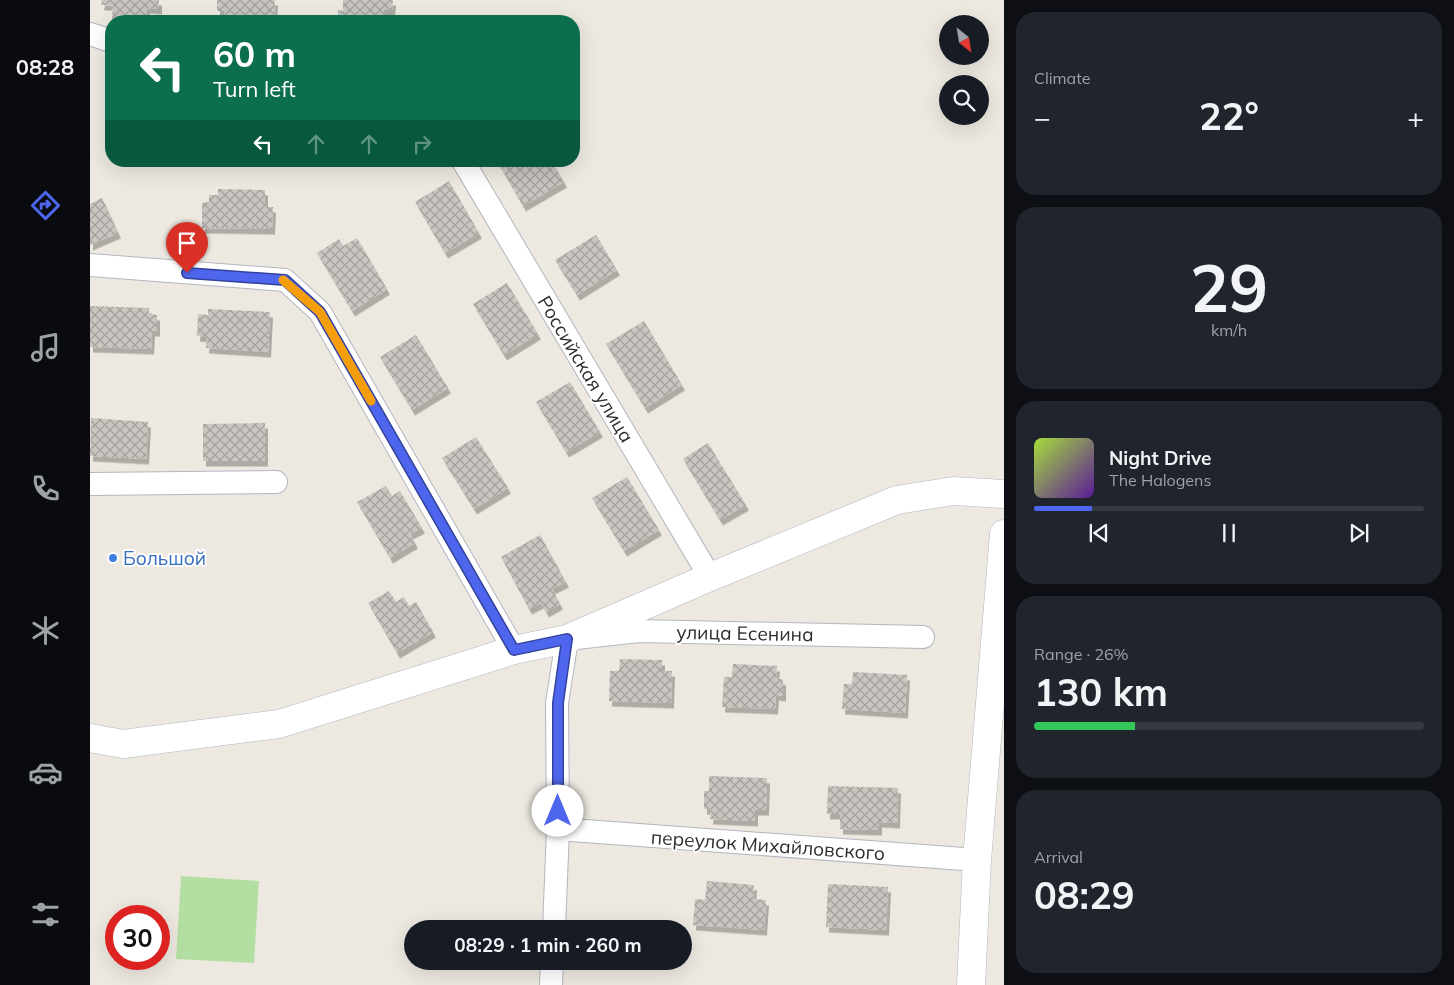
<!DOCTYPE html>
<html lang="en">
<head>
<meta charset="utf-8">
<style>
	body { margin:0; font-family:Mulish,sans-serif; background:#20242c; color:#f1f3f6; height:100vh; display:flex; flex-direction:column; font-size:19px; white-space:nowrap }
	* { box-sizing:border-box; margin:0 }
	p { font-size:16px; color:#9ea1a6 }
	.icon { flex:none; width:28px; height:28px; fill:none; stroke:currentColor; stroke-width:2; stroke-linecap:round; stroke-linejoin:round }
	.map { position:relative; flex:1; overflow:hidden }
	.drawer { display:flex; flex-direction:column; gap:12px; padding:12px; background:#0d0f14; width:450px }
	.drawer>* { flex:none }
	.guide { position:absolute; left:15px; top:15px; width:475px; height:152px; border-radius:20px; box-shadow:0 5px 20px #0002; background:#0b6e4f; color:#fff; overflow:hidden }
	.needle { width:32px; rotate:150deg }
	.buttons { position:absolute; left:849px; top:15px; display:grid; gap:10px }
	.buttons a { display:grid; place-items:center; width:50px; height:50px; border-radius:50%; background:#171b24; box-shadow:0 5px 20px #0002; font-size:25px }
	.speed { position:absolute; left:15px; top:905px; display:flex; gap:10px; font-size:25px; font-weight:700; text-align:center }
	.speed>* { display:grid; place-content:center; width:65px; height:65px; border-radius:50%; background:#171b24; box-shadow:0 5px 20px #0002; line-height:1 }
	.speed .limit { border:8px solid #d22; background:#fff; color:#111 }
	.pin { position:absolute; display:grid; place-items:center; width:42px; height:42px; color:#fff; margin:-51px -21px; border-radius:50% 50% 50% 0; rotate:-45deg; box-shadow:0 0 5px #0007 }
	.pin .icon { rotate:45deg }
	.me { position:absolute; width:55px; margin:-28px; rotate:0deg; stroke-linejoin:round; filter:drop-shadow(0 0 4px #0008) }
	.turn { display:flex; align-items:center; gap:18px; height:105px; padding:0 25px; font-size:22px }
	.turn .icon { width:65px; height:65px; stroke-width:2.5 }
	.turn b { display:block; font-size:35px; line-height:42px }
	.lanes { display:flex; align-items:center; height:48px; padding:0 25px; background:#0003; justify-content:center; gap:25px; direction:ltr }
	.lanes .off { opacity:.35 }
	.big { font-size:38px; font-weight:700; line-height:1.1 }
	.drawer .tile { flex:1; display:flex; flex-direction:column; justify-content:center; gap:8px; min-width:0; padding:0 18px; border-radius:20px; background:#20242c }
	.drawer .dial { align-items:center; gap:0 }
	.dial b { font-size:65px; line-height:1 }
	.song { display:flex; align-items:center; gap:15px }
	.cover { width:60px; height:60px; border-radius:8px; background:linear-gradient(135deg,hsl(80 70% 55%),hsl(270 70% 35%)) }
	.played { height:5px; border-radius:2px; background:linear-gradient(90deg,#4e65ed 15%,#363941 15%) }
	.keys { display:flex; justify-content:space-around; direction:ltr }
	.heat { display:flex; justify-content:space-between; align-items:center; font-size:28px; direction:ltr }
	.charge { height:8px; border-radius:4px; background:linear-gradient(90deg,#34c759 26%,#363941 0) }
	.trip { position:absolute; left:314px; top:920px; width:288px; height:50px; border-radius:25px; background:#171b24; box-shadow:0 5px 20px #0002; font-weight:700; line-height:50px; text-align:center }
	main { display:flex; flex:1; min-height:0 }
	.dock { display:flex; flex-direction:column; width:90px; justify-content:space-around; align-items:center; background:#090b0e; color:#9ea1a6 }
	.dock .icon { width:35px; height:35px }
	.dock .on { color:#4e65ed }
	.dock b { font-size:22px; color:#f1f3f6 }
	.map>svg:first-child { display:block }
	.park { fill:#b4dfa2 }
	.building { fill:url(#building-cross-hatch); filter:url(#shadow) }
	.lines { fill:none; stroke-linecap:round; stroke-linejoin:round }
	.minor-casing { stroke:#b4b6bf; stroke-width:24 }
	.tertiary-casing { stroke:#b4b6bf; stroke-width:29 }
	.minor { stroke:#fff; stroke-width:22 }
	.tertiary { stroke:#fff; stroke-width:28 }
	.route-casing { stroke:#33429a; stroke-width:12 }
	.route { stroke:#4e65ed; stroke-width:9 }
	.slow { stroke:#f59e0b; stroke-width:9 }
	.shop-dot { fill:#3f7fe0; stroke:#fff; stroke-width:2 }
	.labels { text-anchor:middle; stroke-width:4; stroke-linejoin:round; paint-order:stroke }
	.street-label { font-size:19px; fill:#2d2d2d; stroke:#fff }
	.shop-label { font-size:19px; fill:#366cbe; stroke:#fff; text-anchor:start }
</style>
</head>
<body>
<main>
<nav class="dock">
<b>08:28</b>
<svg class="icon on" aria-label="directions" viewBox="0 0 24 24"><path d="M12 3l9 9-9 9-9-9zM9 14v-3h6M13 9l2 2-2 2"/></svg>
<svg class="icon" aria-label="music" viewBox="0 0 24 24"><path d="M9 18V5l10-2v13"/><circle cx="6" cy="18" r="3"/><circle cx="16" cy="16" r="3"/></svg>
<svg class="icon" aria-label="phone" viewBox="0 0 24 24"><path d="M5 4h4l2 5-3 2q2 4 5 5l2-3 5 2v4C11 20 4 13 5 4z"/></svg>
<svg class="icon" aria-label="climate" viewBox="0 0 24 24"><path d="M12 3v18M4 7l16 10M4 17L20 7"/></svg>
<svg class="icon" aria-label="car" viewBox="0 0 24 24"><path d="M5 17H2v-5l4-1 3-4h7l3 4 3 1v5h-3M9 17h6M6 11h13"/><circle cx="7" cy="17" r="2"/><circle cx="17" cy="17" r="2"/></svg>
<svg class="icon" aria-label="filters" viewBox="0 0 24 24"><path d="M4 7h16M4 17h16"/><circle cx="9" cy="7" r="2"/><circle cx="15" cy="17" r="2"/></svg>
</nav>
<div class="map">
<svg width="914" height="985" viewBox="0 0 914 985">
	<defs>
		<pattern id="building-cross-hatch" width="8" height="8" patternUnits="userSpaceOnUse" patternTransform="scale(1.25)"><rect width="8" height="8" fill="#c9c5c0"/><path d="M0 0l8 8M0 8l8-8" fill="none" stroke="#a4a09c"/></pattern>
		<filter id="shadow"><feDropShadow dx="3" dy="5.5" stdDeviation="0" flood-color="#0004"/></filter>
	</defs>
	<rect width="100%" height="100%" fill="#ede9e1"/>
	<!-- park -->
	<polygon class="park" points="91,876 169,881 164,963 86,959"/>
	<!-- building -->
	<g class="building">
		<polygon points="12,0 69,0 69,9 57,8 56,21 22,21 23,5 11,5"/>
		<polygon points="127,0 185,0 184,19 176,19 176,21 134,21 135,11 127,11"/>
		<polygon points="253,0 303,0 302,10 294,10 294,21 248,21 248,10 253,11"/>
		<polygon points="407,161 462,161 474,182 433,206"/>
		<polygon points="359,181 389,233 355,253 325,202"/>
		<polygon points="128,189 175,190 175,207 183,207 182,229 112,228 112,203 119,202 119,195 128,195"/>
		<polygon points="12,198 28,233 0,245 0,204"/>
		<polygon points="506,235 527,270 487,295 465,260"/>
		<polygon points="267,238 297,289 262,311 227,253 249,239 253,246"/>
		<polygon points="417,283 448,334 414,355 383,304"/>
		<polygon points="0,306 59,308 59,314 67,315 67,331 62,331 61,349 0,347"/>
		<polygon points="118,309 180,312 178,352 116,348 117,337 107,336 108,314 118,315"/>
		<polygon points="554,321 592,385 555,408 516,344"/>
		<polygon points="326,335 358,388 322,410 290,357"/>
		<polygon points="480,382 510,432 476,452 446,402"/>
		<polygon points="1,418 58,422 56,459 0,456"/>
		<polygon points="175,423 175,461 113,461 113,424"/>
		<polygon points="386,437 418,488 384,509 352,458"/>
		<polygon points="618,443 656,505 630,520 593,459"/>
		<polygon points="537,477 569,530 534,551 502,498"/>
		<polygon points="296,486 302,496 310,491 332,528 320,534 325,543 300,558 267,502"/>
		<polygon points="450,535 476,582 462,589 470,604 456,612 451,603 439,609 411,557"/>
		<polygon points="299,591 306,602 314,597 319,606 326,602 343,632 307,653 278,603"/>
		<polygon points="530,659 572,660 572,671 582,671 581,703 519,701 520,671 529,671"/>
		<polygon points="643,664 687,666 686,678 693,680 693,696 686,695 685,709 632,707 634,677 642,677"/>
		<polygon points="763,672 817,675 815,713 752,709 754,684 762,684"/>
		<polygon points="619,776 677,778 676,810 665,810 665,821 620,819 621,809 614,809 614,791 619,791"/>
		<polygon points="738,786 808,788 807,823 789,822 789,830 750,829 750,814 737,814"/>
		<polygon points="617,881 664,885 663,899 676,900 674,930 603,925 605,899 615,900"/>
		<polygon points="738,884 798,887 796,930 736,927"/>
	</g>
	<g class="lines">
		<defs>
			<g id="minor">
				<polyline points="0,34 21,41"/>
				<polyline points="373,161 620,577"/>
				<polyline points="0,265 195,280 230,312 424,650"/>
				<polyline points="0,484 186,482"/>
				<polyline points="468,829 887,860"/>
				<polyline points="464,929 468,829 467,703 477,639 549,631 833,637"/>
				<polyline points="461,985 462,961"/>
			</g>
			<g id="tertiary">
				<polyline points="0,738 33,744 189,724 424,650 477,639 620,577 807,500 863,491 914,494"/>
				<polyline points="881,985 887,860 914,534"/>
			</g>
		</defs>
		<!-- minor casing -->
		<use href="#minor" class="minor-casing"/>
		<!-- tertiary casing -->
		<use href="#tertiary" class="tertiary-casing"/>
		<!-- minor -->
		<use href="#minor" class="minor"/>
		<!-- tertiary -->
		<use href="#tertiary" class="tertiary"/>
	</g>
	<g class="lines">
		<defs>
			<polyline id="route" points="97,273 195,280 230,312 424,650 477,639 468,703 468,811"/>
		</defs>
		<!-- route casing -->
		<use href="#route" class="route-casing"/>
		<!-- route -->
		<use href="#route" class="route"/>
		<!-- slow -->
		<polyline class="slow" points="193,280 230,312 281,401"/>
	</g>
	<!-- markers -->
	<circle class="shop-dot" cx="23" cy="558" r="5"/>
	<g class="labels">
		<!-- street labels -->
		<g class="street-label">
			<text transform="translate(496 369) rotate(59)" y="7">Российская улица</text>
			<text transform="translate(655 633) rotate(1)" y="7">улица Есенина</text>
			<text transform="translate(678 845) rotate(4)" y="7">переулок Михайловского</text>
		</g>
		<!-- shop labels -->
		<g class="shop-label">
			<text x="33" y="565">Большой</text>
		</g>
	</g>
</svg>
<div class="buttons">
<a><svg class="needle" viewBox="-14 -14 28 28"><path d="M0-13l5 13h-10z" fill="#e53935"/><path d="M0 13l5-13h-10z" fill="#9ea1a6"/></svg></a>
<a><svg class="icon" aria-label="search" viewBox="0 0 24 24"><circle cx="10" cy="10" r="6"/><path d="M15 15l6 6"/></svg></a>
</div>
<div class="speed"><div class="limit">30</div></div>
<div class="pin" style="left:97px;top:273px;background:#d93025"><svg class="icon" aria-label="arrive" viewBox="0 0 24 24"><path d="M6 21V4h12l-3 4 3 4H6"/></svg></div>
<svg class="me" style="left:468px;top:811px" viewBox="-20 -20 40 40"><circle r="19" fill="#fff"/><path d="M0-13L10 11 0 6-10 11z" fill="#4e65ed"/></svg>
<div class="trip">08:29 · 1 min · 260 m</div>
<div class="guide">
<div class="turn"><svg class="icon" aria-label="left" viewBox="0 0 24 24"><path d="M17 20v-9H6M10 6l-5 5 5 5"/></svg><div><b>60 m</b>Turn left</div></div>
<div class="lanes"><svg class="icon" aria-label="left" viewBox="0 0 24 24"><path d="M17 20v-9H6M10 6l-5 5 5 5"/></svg><svg class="icon off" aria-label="ahead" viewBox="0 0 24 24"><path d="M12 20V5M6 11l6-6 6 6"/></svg><svg class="icon off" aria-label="ahead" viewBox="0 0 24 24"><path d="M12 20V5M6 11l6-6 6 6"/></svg><svg class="icon off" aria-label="right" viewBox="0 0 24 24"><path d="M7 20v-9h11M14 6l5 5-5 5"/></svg></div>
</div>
</div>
<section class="drawer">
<div class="tile"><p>Climate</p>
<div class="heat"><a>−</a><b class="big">22°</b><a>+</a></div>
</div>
<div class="tile dial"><b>29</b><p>km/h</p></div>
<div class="tile">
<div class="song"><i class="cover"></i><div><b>Night Drive</b><p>The Halogens</p></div></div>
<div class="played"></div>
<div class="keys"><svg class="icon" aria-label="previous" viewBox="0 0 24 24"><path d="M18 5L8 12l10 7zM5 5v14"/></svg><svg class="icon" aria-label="pause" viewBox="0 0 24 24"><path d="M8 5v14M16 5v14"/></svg><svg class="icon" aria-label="next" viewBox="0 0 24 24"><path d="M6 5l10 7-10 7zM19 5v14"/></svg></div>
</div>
<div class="tile"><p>Range · 26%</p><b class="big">130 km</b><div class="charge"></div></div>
<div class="tile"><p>Arrival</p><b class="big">08:29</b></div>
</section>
</main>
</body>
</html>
